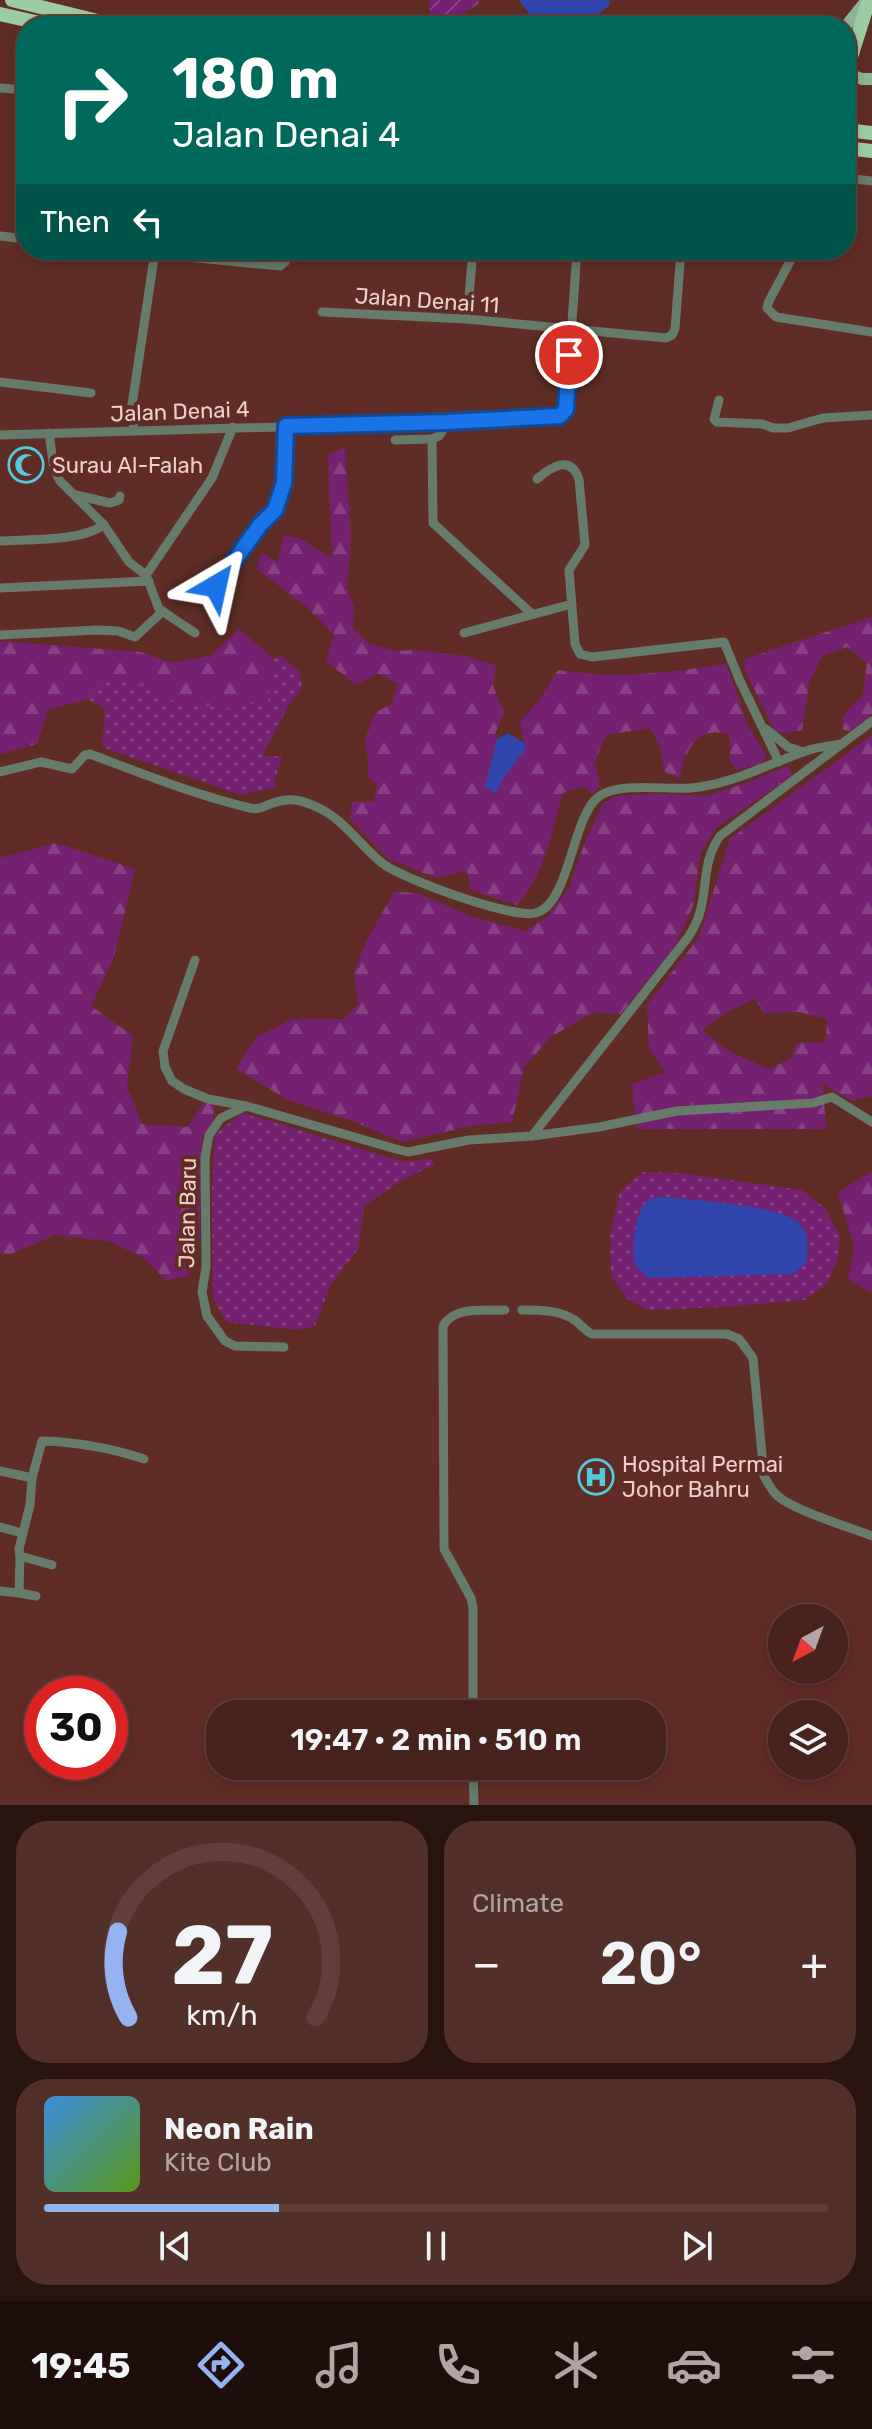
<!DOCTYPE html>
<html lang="en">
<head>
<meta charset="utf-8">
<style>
	body { margin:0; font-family:Rubik,sans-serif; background:#522f29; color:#f1f3f6; height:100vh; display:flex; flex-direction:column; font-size:30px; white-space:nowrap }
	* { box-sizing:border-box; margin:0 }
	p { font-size:26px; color:#b1a4a3 }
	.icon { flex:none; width:44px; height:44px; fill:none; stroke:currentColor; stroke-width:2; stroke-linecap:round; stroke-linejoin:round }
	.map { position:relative; height:1805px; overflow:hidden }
	.side { display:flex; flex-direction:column; gap:16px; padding:16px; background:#28130f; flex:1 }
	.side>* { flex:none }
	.guide { position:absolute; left:16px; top:16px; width:840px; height:244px; border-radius:32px; box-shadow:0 4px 12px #0003,0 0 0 2px #603f3b; background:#00695c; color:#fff; overflow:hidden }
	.needle { width:52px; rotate:221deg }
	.controls { position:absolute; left:768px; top:1604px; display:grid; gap:16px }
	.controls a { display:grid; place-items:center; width:80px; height:80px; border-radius:50%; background:#48221c; box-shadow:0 4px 12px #0003,0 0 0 2px #603f3b; font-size:40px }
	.speed { position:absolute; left:24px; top:1676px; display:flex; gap:16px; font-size:40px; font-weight:700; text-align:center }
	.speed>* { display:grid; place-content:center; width:104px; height:104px; border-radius:50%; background:#48221c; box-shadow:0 4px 12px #0003,0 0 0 2px #603f3b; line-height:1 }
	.speed .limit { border:12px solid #d22; background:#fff; color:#111 }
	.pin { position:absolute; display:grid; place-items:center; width:68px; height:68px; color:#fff; margin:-34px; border:4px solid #fff; border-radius:50%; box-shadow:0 2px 8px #0007 }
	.me { position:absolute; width:88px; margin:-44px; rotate:36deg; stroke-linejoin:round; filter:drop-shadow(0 0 6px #0008) }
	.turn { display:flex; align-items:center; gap:28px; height:168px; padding:0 24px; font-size:36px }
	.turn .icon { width:104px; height:104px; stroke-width:2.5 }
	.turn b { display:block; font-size:56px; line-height:68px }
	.then { display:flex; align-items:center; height:76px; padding:0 24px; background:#0003; gap:16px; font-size:30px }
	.big { font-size:60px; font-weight:600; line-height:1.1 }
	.side .tile { flex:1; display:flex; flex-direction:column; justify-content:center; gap:12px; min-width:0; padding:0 28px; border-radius:32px; background:#522f29 }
	.side .dial { align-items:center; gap:0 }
	.dial svg { height:208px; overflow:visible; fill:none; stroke:#603f3b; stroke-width:7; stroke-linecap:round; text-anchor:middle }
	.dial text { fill:#f1f3f6; stroke:none }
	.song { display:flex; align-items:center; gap:24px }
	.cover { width:96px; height:96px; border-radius:12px; background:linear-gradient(135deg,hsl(210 70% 55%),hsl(90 70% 35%)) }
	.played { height:8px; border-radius:4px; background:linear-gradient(90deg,#95b2f1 30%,#603f3b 30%) }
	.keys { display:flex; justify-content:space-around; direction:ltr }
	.heat { display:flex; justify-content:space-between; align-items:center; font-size:44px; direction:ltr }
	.side .tiles { flex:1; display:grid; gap:16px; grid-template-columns:1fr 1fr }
	.tile:last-child { grid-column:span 2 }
	.trip { position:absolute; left:206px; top:1700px; width:460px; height:80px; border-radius:32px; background:#48221c; box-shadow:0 4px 12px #0003,0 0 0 2px #603f3b; font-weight:600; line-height:80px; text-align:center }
	.tabs { display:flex; height:128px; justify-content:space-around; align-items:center; background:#1d0e0b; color:#b1a4a3 }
	.tabs .icon { width:56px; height:56px }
	.tabs .on { color:#95b2f1 }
	.tabs b { font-size:36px; color:#f1f3f6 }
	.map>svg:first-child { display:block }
	.grass { fill:url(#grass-dots); fill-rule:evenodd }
	.forest { fill:url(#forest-firs); fill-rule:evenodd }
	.garden { fill:url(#garden-furrows) }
	.water { fill:#3045ab }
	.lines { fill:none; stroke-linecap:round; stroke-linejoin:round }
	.minor { stroke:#677b6a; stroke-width:9 }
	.major { stroke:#8db594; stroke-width:12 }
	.highway { stroke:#9ccca4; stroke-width:14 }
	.route-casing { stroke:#114b97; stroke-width:20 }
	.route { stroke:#1a73e8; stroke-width:14 }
	.labels { text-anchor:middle; stroke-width:8; stroke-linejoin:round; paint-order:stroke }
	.street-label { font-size:22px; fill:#f0cfc9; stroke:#602d26 }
	.poi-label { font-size:22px; fill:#f0cfc9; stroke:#602d26; text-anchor:start }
</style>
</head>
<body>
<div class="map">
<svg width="872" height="1805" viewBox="0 0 872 1805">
	<defs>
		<pattern id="grass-dots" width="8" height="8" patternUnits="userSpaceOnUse" patternTransform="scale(2)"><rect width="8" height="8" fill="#742171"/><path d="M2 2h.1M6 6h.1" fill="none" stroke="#884084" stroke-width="1.8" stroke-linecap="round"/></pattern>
		<pattern id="forest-firs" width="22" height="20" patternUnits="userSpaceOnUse" patternTransform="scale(2)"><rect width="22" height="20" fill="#742171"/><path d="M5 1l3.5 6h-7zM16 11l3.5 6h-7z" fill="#884084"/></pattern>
		<pattern id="garden-furrows" width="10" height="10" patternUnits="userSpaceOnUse" patternTransform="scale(2)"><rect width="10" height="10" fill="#742171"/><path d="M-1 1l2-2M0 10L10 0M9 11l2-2" fill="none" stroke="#884084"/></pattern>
	</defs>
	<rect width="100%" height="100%" fill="#602d26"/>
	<!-- grass -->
	<g class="grass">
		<polygon points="281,655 299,671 302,688 289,705 262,756 282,756 275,779 276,787 241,795 102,747 105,709 88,699 101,678 133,680 165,699 268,701 274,659"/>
		<polygon points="243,1113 403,1162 431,1159 435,1164 400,1181 364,1206 358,1249 331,1284 315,1326 297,1330 227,1322 213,1298 212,1189 215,1134"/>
		<path d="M643 1172 679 1173 802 1190 825 1208 840 1237 837 1262 826 1284 805 1300 720 1307 647 1310 626 1298 611 1276 610 1237 620 1191ZM664 1197 769 1210 793 1273 746 1274 652 1198Z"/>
	</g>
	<!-- forest -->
	<g class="forest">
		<path d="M345 447 351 536 347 587 354 607 353 628 369 644 395 651 415 650 466 656 496 666 493 686 504 712 495 734 497 739 485 788 496 792 504 777 525 748 520 722 541 698 558 670C619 679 666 673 726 664L748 726 766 755 763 764 736 770 730 760V735C696 724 686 750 679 779L664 771 660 747 650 728 606 735 595 762 600 786 592 794 584 786 563 793C551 833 546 873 517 905L471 890 467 871 436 878 389 859 350 819 352 802H374L377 785 367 776 369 767 365 739 376 712 392 704 398 684 378 674 356 685 326 661 334 635 308 608 257 569 261 552 278 563 283 536 299 538 332 558 328 455Z"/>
		<polygon points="872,617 872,714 851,731 843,730 843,716 863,695 867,663 847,647 822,656 809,683 802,730 788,733 775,732 745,670 744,659"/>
		<polygon points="239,629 274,659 268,701 231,709 165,699 133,680 101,678 88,699 48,710 37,744 0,754 0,641 140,652 173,663 212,655"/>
		<path d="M872 735V1096L852 1101 823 1084 826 1129H636L632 1084 666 1072 649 1050 647 1005 699 937 730 839ZM755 999 764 1013 799 1012 827 1019 826 1042 796 1043 792 1058 769 1069 727 1050 702 1030 727 1012Z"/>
		<polygon points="788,766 792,776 717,827 700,854 693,906 675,946 620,1015 594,1012 549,1038 524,1068 512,1122 470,1126 402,1142 353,1121 290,1101 236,1069 256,1037 293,1019 343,1019 358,1005 354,972 367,940 394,892 417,893 473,917 525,931 547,917 569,888 585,842 603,803 616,796 658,794 707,796 746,783"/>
		<polygon points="56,843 135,869 114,957 91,1006 133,1036 127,1086 142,1124 187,1127 205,1101 215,1105 212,1125 202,1137 200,1238 189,1276 166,1280 144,1258 108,1241 55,1235 11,1254 0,1253 0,858"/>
		<polygon points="872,1171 872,1293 848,1279 854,1246 838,1192"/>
	</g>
	<!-- garden -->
	<polygon class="garden" points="429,0 478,0 479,4 451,19 431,23"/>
	<!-- water -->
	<g class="water">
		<path d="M519 0H609L610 4C592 25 564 26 539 26Z"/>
		<polygon points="508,733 524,743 526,748 504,777 496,793 485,787 497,739"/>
		<path d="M663 1197C692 1200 778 1205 798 1222 810 1233 808 1248 806 1263L793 1274 648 1278C647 1277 639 1270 638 1269 629 1257 635 1213 646 1202 651 1197 657 1197 663 1197Z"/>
	</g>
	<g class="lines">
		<!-- minor -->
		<g class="minor">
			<polyline points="0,88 26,90"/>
			<polyline points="846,178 872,181"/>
			<polyline points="0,236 26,239"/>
			<polyline points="115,250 280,266 285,262 289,250"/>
			<polyline points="796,250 768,303 767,308 776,317 872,332"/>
			<polyline points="322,312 467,319 666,338 672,335 675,329 681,250"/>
			<polyline points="467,319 473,250"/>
			<polyline points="0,382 91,393"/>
			<polyline points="719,400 714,419 717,422 762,424 773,428 788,428 823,418 872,415"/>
			<polyline points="448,422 439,436 432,439 433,523 532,614"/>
			<polyline points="134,430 132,405 155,251"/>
			<polyline points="49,433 54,469 60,481 104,525 129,562 146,575 159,609 195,633"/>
			<polyline points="0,435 448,422 560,416 566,409 577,250"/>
			<polyline points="395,440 432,439"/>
			<path d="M537 479C551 467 570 454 579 479L585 545 569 570 575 644 580 654 592 657 724 642 740 681 779 762"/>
			<polyline points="76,495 110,503 119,500 120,496"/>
			<path d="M0 541C30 539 79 542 104 525"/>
			<polyline points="146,575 212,478 233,427"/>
			<polyline points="216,586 260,525 275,510 284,483 286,426"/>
			<polyline points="0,588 149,581"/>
			<polyline points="464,633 572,604"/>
			<polyline points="1,635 97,630 118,631 135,637 163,611"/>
			<polyline points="766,729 788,747 803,752"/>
			<path d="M0 772 41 762 72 769 85 755 90 754C143 774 195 795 250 808 259 811 265 805 273 803 291 797 302 800 319 808 344 820 361 846 382 863 402 879 513 919 536 913 569 904 572 820 597 798 616 781 666 790 691 788 733 784 768 764 806 751 817 747 830 746 842 744"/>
			<path d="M195 960 163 1051 165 1067 172 1081 184 1089 208 1099 246 1106 396 1149 408 1152 469 1140 532 1136 689 936C693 929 698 921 700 912 708 884 702 862 720 836L872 721"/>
			<polyline points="246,1106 221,1118 209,1135 205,1158 206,1267 202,1292 207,1316 225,1341 235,1346 284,1347"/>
			<polyline points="532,1136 599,1127 677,1111 813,1103 832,1097 872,1122"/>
			<path d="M522 1310C540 1310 561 1310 576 1321 582 1326 584 1330 592 1334H727L739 1339 753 1358 764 1476C768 1483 772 1492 779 1497 796 1511 849 1527 872 1536"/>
			<polyline points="0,1471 32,1478"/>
			<polyline points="0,1527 22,1533"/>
			<path d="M52 1565 20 1556 19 1549 30 1505 32 1478 42 1441C77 1442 111 1448 144 1459"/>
			<polyline points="0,1591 19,1593 20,1556"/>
			<polyline points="19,1593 36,1596"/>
			<path d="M473 1714V1608L471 1598 444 1549 443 1326C454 1306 484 1311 505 1310"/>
			<polyline points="473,1766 474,1805"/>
		</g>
		<!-- major -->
		<g class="major">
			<polyline points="846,26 867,0"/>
			<polyline points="846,73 862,79 872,79"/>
		</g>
		<!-- highway -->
		<g class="highway">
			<polyline points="12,0 118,26"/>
			<polyline points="0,14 53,26"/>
			<polyline points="846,73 869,0"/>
			<polyline points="846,130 872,133"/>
			<polyline points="846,148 872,151"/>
		</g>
	</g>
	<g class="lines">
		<defs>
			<polyline id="route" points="216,586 260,525 275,510 284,483 286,426 448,422 560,416 566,409 569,355"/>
		</defs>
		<!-- route casing -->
		<use href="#route" class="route-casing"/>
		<!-- route -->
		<use href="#route" class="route"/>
	</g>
	<!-- icons -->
	<defs>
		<symbol id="mosque-ring" viewBox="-11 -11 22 22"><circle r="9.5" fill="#602d26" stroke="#54cadd" stroke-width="1.5"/><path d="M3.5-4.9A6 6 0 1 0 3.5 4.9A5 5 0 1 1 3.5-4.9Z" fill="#54cadd"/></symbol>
		<symbol id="hospital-ring" viewBox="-11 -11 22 22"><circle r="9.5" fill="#602d26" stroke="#54cadd" stroke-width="1.5"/><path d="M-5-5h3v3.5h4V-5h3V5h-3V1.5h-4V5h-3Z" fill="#54cadd"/></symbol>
	</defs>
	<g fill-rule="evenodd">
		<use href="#mosque-ring" x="6" y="445" width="40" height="40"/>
		<use href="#hospital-ring" x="576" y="1457" width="40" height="40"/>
	</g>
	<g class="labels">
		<!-- street labels -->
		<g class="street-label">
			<text transform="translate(427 300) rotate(4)" y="8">Jalan Denai 11</text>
			<text transform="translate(180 411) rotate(-2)" y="8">Jalan Denai 4</text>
			<text transform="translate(187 1213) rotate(-89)" y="8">Jalan Baru</text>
		</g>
		<!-- poi labels -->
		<g class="poi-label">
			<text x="52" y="473">Surau Al-Falah</text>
			<text x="622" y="1472">Hospital Permai<tspan x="622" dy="25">Johor Bahru</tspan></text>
		</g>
	</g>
</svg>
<div class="controls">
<a><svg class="needle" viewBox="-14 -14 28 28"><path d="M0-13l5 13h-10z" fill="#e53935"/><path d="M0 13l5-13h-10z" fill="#b1a4a3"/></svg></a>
<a><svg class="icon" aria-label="layers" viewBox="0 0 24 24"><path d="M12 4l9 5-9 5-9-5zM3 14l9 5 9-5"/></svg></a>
</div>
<div class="speed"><div class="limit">30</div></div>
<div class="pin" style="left:569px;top:355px;background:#d93025"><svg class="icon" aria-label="arrive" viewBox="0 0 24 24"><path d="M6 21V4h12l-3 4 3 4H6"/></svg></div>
<svg class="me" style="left:216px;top:586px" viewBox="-20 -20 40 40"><path d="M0-17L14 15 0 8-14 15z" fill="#1a73e8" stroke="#fff" stroke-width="4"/></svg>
<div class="trip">19:47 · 2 min · 510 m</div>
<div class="guide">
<div class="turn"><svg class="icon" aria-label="right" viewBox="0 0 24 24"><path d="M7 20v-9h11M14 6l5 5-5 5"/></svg><div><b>180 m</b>Jalan Denai 4</div></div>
<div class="then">Then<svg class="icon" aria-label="left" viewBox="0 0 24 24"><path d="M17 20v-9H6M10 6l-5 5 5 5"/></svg></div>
</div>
</div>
<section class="side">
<div class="tiles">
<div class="tile dial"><svg viewBox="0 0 100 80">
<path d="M14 69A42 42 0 1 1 86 69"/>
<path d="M14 69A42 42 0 0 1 10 36" stroke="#95b2f1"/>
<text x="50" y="56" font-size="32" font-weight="700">27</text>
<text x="50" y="72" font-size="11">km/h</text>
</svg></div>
<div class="tile"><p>Climate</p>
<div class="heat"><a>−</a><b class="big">20°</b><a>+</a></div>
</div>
<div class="tile">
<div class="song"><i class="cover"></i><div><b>Neon Rain</b><p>Kite Club</p></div></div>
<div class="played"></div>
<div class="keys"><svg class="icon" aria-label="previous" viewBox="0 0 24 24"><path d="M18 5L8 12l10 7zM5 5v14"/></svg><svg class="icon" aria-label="pause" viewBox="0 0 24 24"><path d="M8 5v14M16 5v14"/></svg><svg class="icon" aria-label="next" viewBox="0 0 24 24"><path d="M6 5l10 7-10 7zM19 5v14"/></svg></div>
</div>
</div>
</section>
<nav class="tabs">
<b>19:45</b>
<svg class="icon on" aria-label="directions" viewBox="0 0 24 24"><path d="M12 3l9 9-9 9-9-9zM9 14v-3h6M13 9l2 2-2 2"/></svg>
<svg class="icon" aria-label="music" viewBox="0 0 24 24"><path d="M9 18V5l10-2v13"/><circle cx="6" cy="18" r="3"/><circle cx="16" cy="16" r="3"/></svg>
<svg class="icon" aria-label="phone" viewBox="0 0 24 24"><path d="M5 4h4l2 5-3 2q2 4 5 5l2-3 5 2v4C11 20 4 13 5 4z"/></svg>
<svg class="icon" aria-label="climate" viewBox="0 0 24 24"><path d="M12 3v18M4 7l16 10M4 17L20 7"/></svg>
<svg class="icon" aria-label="car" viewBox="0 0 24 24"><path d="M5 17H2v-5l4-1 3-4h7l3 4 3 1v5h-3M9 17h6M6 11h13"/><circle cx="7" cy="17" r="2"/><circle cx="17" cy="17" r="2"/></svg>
<svg class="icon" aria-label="filters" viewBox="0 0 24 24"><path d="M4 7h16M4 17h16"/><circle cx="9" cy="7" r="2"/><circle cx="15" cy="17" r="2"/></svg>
</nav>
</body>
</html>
